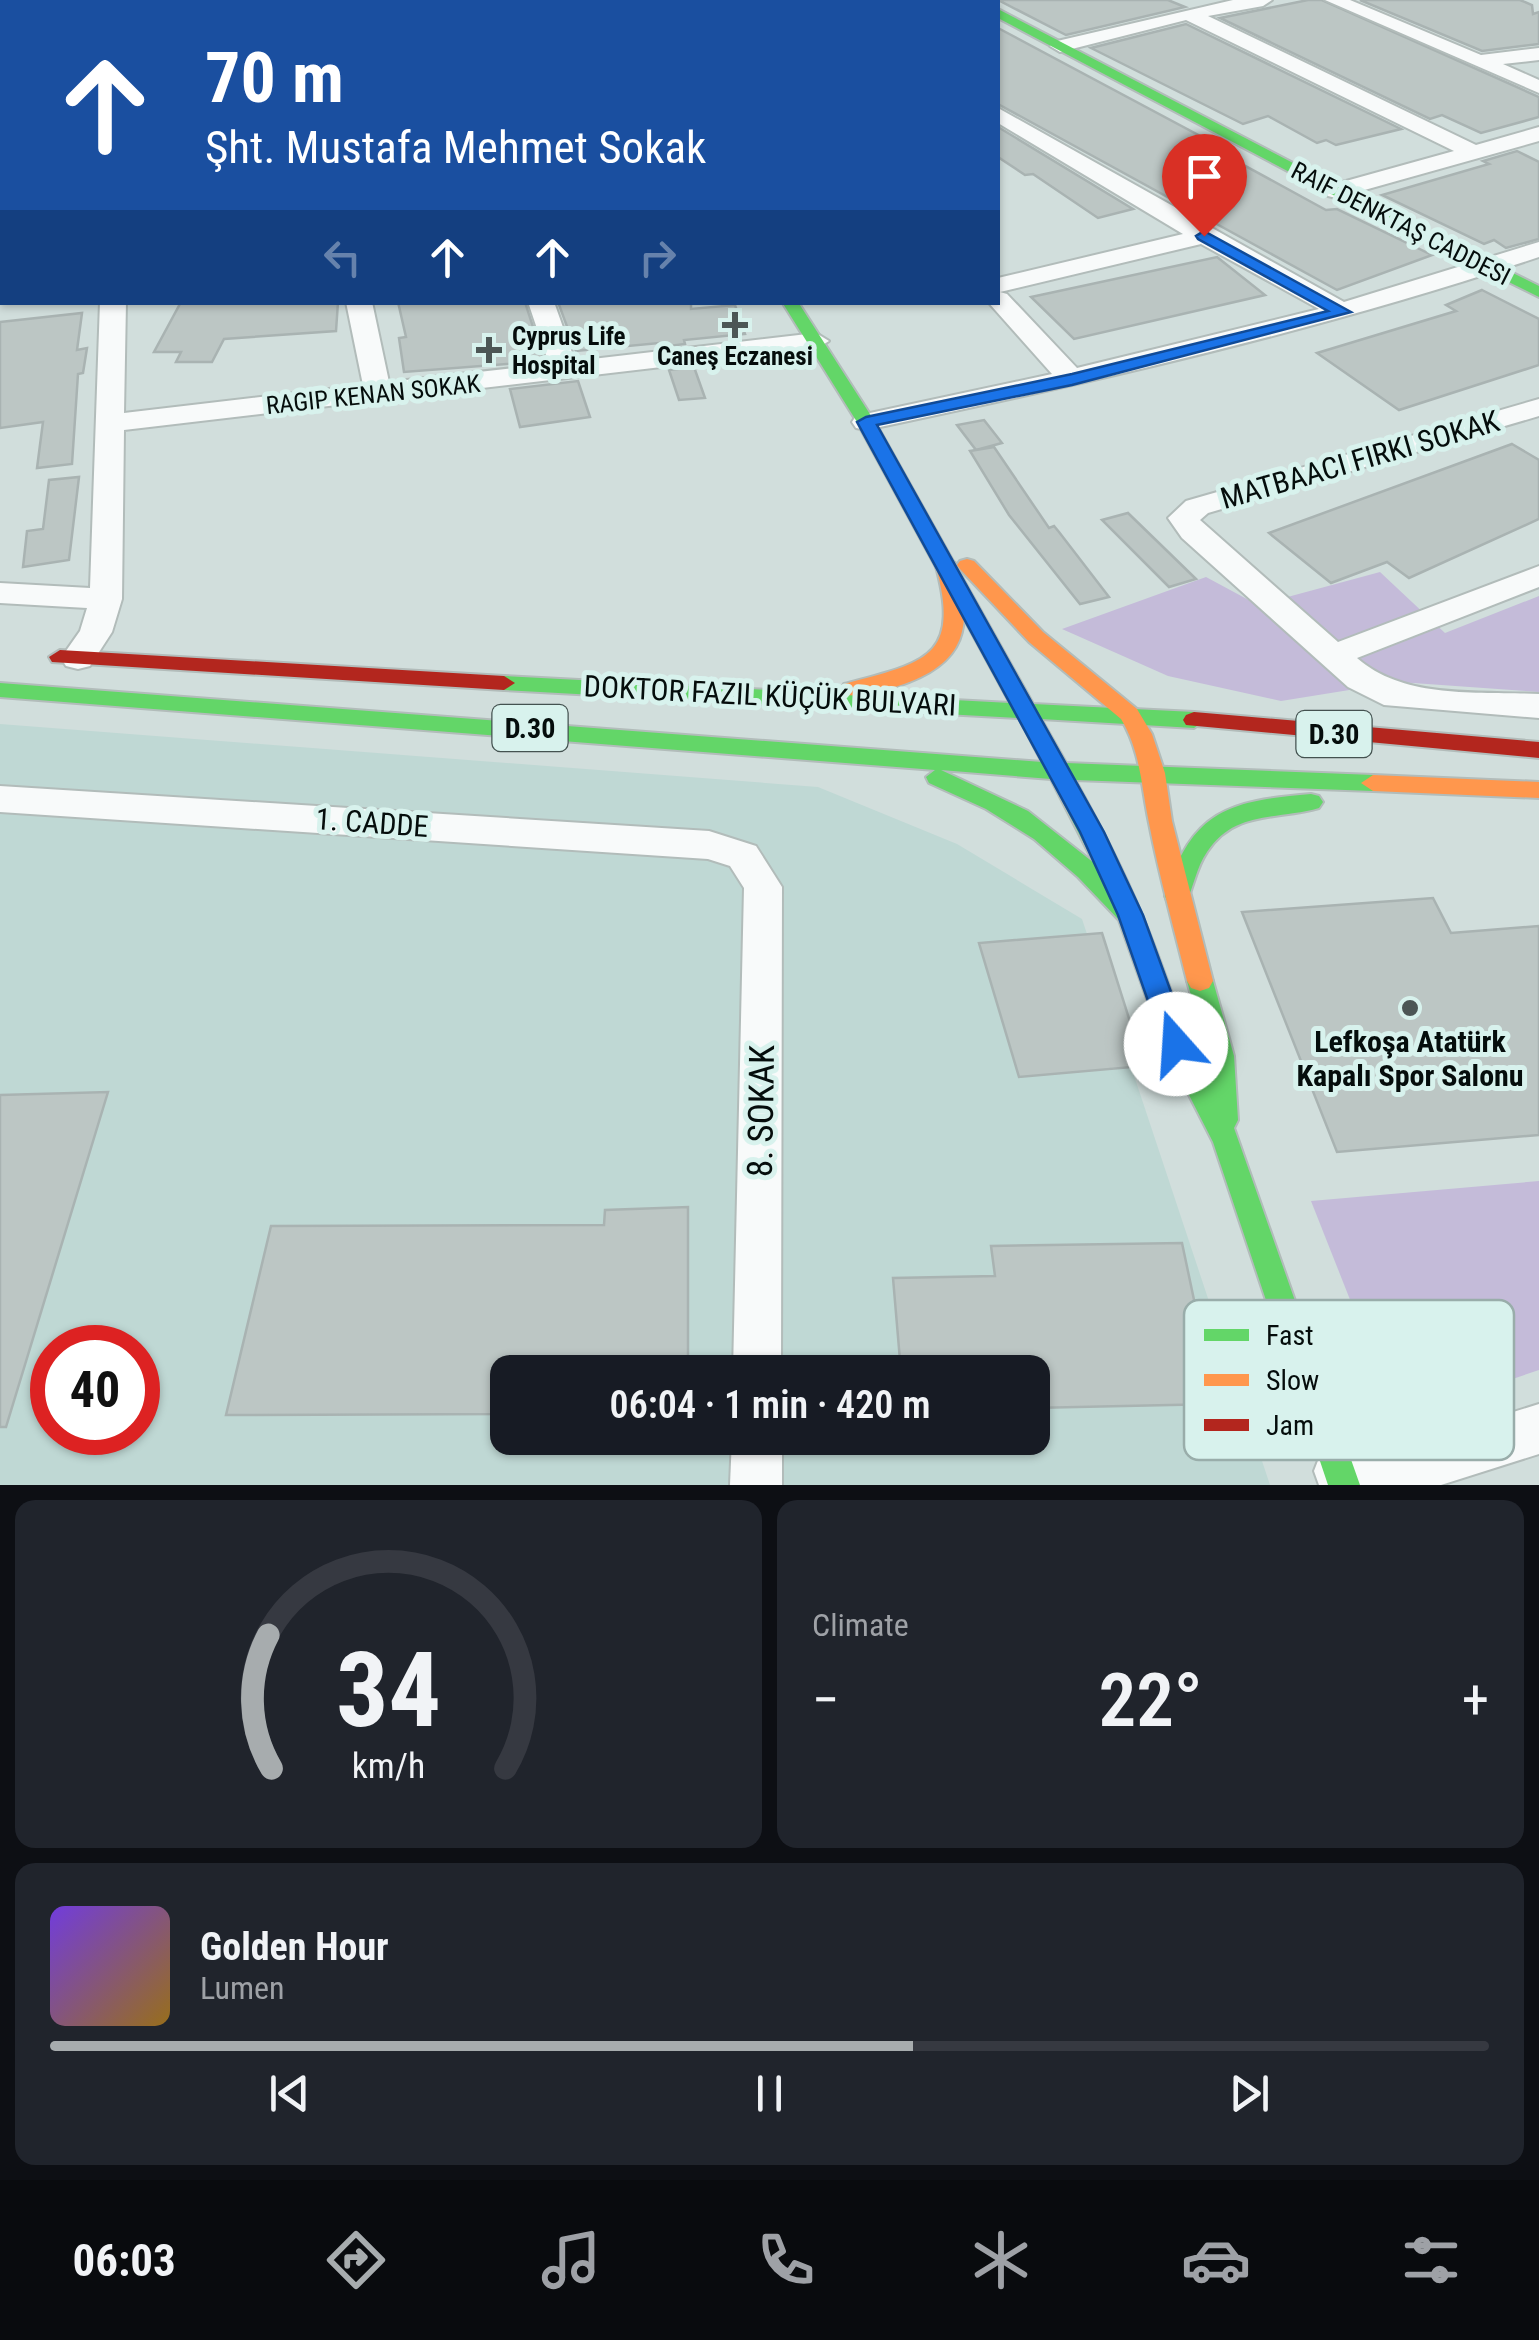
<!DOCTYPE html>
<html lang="en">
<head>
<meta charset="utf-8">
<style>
	body { margin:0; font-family:"Roboto Condensed",sans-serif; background:#20242c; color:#f1f3f6; height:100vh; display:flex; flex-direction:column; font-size:38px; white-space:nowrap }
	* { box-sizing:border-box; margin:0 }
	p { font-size:32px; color:#9ea1a6 }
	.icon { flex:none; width:55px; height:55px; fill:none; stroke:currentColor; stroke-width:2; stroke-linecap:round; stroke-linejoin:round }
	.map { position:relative; height:1485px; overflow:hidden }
	.side { display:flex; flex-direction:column; gap:15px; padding:15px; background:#0d0f14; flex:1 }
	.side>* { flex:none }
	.top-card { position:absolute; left:0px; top:0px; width:1000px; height:305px; box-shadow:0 2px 8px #0004; background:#1a4fa0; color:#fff; overflow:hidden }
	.speed { position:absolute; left:30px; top:1325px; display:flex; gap:20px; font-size:50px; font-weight:700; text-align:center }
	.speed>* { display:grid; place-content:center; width:130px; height:130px; border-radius:50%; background:#171b24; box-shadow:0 2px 8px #0004; line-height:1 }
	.speed .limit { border:15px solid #d22; background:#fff; color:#111 }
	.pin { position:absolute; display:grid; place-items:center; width:85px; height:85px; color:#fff; margin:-102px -42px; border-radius:50% 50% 50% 0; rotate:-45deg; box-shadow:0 0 10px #0007 }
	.pin .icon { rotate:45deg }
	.me { position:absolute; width:110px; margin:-55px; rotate:341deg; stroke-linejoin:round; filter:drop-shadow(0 0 8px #0008) }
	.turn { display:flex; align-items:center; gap:35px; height:210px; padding:0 40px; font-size:45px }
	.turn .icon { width:130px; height:130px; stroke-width:2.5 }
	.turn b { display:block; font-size:70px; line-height:85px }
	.lanes { display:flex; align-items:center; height:95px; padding:0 40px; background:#0003; justify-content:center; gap:50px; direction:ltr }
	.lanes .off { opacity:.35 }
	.big { font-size:75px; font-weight:600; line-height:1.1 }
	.side .widget { flex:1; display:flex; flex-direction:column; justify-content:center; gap:15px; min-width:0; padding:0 35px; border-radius:20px; background:#20242c }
	.side .dial { align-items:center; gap:0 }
	.dial svg { height:260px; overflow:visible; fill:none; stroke:#363941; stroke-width:7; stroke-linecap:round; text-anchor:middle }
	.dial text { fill:#f1f3f6; stroke:none }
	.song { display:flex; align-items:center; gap:30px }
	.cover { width:120px; height:120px; border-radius:15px; background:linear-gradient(135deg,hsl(260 70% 55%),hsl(40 70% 35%)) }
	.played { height:10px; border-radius:5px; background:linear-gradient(90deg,#a7acae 60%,#363941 60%) }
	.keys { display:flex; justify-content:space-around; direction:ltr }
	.heat { display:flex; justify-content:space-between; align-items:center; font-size:55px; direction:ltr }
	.side .tiles { flex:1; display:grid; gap:15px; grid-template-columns:1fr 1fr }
	.widget:last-child { grid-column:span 2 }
	.trip { position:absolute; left:490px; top:1355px; width:560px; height:100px; border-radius:20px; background:#171b24; box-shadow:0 2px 8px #0004; font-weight:600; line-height:100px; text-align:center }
	.menu { display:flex; height:160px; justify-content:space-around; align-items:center; background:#090b0e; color:#9ea1a6 }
	.menu .icon { width:70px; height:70px }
	.menu .selected { color:#a7acae }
	.menu b { font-size:45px; color:#f1f3f6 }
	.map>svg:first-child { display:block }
	.built { fill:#bfd8d4; fill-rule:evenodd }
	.green { fill:#c4bbd9 }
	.building { fill:#bcc6c4; stroke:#a9b3b2; stroke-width:2.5 }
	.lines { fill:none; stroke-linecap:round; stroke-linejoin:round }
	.street-casing { stroke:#b2bcba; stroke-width:4 }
	.fast-casing { stroke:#b2bcba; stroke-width:4 }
	.slow-casing { stroke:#b2bcba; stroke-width:4 }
	.jam-casing { stroke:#b2bcba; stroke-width:4 }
	.street { fill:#f8fafa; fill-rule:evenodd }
	.fast { fill:#63d668; fill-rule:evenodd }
	.slow { fill:#ff974d; fill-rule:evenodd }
	.jam { fill:#b3261e; fill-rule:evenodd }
	.route { fill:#1a73e8; stroke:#114b97; stroke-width:2.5 }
	.poi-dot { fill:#4c5655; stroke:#d8f2ed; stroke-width:4 }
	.labels { text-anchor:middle; stroke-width:10; stroke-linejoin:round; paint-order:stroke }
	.far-street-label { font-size:25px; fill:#050d0c; stroke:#d8f2ed }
	.far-poi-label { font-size:25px; font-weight:bold; fill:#050d0c; stroke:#d8f2ed; text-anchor:start }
	.shield { fill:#d8f2ed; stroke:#445250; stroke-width:2.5 }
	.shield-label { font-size:28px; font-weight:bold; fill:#050d0c }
	.street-label { font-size:30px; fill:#050d0c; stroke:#d8f2ed }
	.poi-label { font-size:30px; font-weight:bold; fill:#050d0c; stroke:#d8f2ed }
	.near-street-label { font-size:35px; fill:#050d0c; stroke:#d8f2ed }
	.key { fill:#d8f2ed; stroke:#99adaa; stroke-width:2.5 }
	.key-label { font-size:28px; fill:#050d0c }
</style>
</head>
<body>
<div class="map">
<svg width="1539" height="1485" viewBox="0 0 1539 1485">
	<rect width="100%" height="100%" fill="#d1dedc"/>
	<!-- built -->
	<path class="built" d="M0 724 818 787 957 844 1082 919 1270 1485H0ZM52 1348H138V1432H52ZM508 1372H1032V1438H508Z"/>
	<!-- green -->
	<g class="green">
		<polygon points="1380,572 1445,633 1539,596 1539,692 1399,682 1281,701 1168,676 1062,629 1206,577 1258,605"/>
		<polygon points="1539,1181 1539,1370 1435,1405 1383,1383 1311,1201"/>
	</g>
	<!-- building -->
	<g class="building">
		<polygon points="998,0 1168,0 1185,7 1066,35"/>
		<polygon points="1308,0 1322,0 1539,97 1539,117 1481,133 1442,115 1430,119 1220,18"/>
		<polygon points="1360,0 1520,0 1532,5 1533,14 1539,12 1539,44 1482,51"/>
		<polygon points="1186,24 1401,129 1336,145 1326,140 1317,143 1268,116 1243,124 1091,48"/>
		<polygon points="998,28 1202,137 1196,139 1326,210 1337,209 1432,255 1337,290 998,104"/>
		<polygon points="998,127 1133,209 1098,218 1033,174 1025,175 998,157"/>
		<polygon points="1517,151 1539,162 1539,239 1506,248 1494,240 1484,244 1382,195 1489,164 1483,161"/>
		<polygon points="1217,257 1265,295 1074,339 1031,297"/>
		<polygon points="1482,290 1539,319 1539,365 1399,410 1317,353 1456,311 1446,305"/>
		<polygon points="181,302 338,302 336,331 224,339 212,362 176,362 181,352 154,352"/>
		<polygon points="398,302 525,302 544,361 404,372 399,338 406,337"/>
		<polygon points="558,302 691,302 691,309 735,305 745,334 684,340 685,344 661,347 659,343 576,351"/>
		<polygon points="82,313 77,350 87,348 83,373 78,374 72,464 37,468 43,422 0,428 0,322"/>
		<polygon points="694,367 705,398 679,400 669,370"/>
		<polygon points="578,381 590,417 520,427 510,389"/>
		<polygon points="984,420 1002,443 976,450 957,425"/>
		<polygon points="1512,444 1539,460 1539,519 1409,578 1387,562 1331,583 1269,533"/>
		<polygon points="994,447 1049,528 1054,526 1059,532 1109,597 1080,604 1009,515 970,451"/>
		<polygon points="79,477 69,560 23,567 27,531 43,529 49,480"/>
		<polygon points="1128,513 1161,545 1196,579 1169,587 1102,520"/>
		<polygon points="1433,898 1451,933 1539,926 1539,1135 1337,1152 1242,912"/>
		<polygon points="1102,933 1144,1066 1019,1077 979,943"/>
		<polygon points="108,1092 6,1427 0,1427 0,1095"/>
		<polygon points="688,1207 688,1372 508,1372 508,1414 226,1415 271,1226 604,1225 605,1210"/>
		<polygon points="1182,1243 1216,1404 1032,1408 1032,1372 901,1372 893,1278 995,1276 991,1246"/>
	</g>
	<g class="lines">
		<defs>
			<g id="street">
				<polygon points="795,0 817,0 818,2 796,2"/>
				<polygon points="1233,0 1272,0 1263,6 1208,16 1476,145 1539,127 1539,141 1336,198 1328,196 1325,191 1328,186 1454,151 1186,20 1060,52 1050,46 1053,42"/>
				<polygon points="1325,0 1350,0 1481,55 1539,48 1539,60 1503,64 1539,80 1539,93"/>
				<rect x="0" y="53" width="2" height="12"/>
				<path d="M998 108 1344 302 1539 242V257C1318 331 1094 382 866 430L856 428 852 422 856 416 1052 374 988 302H998V278L1183 234 998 123ZM1201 244 1319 309 1077 368 1007 294 1000 292Z"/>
				<polygon points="0,139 2,140 2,153 0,153"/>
				<polygon points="100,302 126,302 124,413 363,385 346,302 372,302 389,382 549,364 528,302 554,302 575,361 816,333 829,341 816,349 124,430 122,599 112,632 90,666 78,669 66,666 61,658 80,631 87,608 0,603 0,583 90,588"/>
				<path d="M1539 399V416L1208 513 1200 520 1338 642 1539 566V587L1357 658C1405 700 1479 691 1539 694V718L1384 705 1348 687 1182 538 1168 518 1186 501Z"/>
				<polygon points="0,786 709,831 756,846 782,887 781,1372 733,1372 744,888 730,866 708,859 0,812"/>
				<polygon points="1539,1404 1539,1454 1441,1485 1319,1485 1314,1471 1321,1453 1339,1446 1427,1439"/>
				<polygon points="732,1438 782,1438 782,1485 730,1485"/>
			</g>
			<g id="fast">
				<polygon points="579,0 592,0 593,2 581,2"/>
				<polygon points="998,9 1341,188 1539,286 1539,297 1331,194 998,18"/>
				<path d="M782 302H798L875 422 1033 704 1194 712 1205 720 1194 728 1041 719 1066 763 1373 775 1385 783 1373 791 1075 780C1099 823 1122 867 1141 913 1165 968 1180 1026 1208 1080V1056L1187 981 1191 974 1200 971 1209 974 1213 981 1234 1056 1238 1120 1234 1128 1360 1485H1328L1213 1142 1163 1044 1119 920 1078 877 1034 839 986 809 929 783 926 777 935 770 0 697V683L1042 762 1019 718 504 690 493 683 504 676 1010 703 857 422ZM941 770 1051 779 1094 863 1028 811Z"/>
				<path d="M1311 794 1319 796 1323 802 1319 808C1278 820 1234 810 1207 852 1196 868 1194 886 1186 903H1168L1165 896C1192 811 1227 801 1311 794Z"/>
			</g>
			<g id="slow">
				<polygon points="0,0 22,0 0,6"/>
				<path d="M945 557 955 563C974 626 967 664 898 686 882 691 861 699 844 694L841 689 844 684C925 662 962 659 935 563Z"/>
				<path d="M967 559 974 561 1043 632 1137 709 1152 734 1165 773 1172 821 1213 981 1209 988 1200 991 1191 988 1187 981C1174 928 1159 876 1149 823 1141 786 1141 752 1121 719L1029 642 960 569 957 565 960 561Z"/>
				<polygon points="1373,775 1539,782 1539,798 1373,791 1361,783"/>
			</g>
			<g id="jam">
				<polygon points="60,650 504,676 515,683 504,690 52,662 49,657"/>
				<polygon points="1194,712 1539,742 1539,758 1186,725 1183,720 1186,715"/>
			</g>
		</defs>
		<!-- street casing -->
		<use href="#street" class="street-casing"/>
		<!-- fast casing -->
		<use href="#fast" class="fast-casing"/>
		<!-- slow casing -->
		<use href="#slow" class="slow-casing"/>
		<!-- jam casing -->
		<use href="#jam" class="jam-casing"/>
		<!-- street -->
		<use href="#street" class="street"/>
		<!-- fast -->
		<use href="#fast" class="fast"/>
		<!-- slow -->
		<use href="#slow" class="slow"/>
		<!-- jam -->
		<use href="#jam" class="jam"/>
	</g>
	<!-- route -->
	<polygon class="route" points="1204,231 1351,312 1072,385 877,425 1104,832 1143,915 1190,1044 1186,1052 1176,1055 1167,1052 1163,1044 1118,915 1080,832 857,422 866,417 1072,374 1328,311 1198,239 1196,236"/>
	<!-- markers -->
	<g class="poi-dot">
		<path d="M730 310h10v10h10v10h-10v10h-10v-10h-10v-10h10z"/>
		<path d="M484 335h10v10h10v10h-10v10h-10v-10h-10v-10h10z"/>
		<circle cx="1410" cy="1008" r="10"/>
	</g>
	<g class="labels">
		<!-- far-street labels -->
		<g class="far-street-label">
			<text transform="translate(1401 223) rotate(27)" y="9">RAIF DENKTAŞ CADDESI</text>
			<text transform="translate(373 394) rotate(-6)" y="9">RAGIP KENAN SOKAK</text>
		</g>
		<!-- far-poi labels -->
		<g class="far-poi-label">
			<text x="512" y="345">Cyprus Life<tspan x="512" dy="29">Hospital</tspan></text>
			<text x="735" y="365" text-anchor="middle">Caneş Eczanesi</text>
		</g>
		<!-- shield labels -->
		<g class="shield">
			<rect x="492.5" y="705" width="75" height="46" rx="8"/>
			<rect x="1296.5" y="711" width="75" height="46" rx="8"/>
		</g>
		<g class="shield-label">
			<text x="530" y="738">D.30</text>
			<text x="1334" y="744">D.30</text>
		</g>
		<!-- street labels -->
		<g class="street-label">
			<text transform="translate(1360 460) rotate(-16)" y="10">MATBAACI FIRKI SOKAK</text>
			<text transform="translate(770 696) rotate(3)" y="10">DOKTOR FAZIL KÜÇÜK BULVARI</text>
			<text transform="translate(372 823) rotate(4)" y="10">1. CADDE</text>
		</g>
		<!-- poi labels -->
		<g class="poi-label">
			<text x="1410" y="1052">Lefkoşa Atatürk<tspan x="1410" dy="34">Kapalı Spor Salonu</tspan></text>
		</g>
		<!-- near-street labels -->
		<g class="near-street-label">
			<text transform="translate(761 1111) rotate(-89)" y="12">8. SOKAK</text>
		</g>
	</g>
	<!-- legend -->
	<rect x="1184" y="1300" width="330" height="160" rx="15" class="key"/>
	<rect x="1204" y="1329" width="45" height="12" fill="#63d668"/>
	<rect x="1204" y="1374" width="45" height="12" fill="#ff974d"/>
	<rect x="1204" y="1419" width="45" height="12" fill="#b3261e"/>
	<g class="key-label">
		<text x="1266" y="1345">Fast</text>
		<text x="1266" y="1390">Slow</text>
		<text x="1266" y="1435">Jam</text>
	</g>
</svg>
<div class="speed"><div class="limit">40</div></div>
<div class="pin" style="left:1204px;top:236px;background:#d93025"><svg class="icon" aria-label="arrive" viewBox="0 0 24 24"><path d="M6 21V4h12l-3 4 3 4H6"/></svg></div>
<svg class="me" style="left:1176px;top:1044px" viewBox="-20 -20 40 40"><circle r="19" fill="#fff"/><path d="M0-13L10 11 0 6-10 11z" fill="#1a73e8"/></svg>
<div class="trip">06:04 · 1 min · 420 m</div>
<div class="top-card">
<div class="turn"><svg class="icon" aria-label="ahead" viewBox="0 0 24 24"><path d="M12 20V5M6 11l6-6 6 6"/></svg><div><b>70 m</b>Şht. Mustafa Mehmet Sokak</div></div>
<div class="lanes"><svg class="icon off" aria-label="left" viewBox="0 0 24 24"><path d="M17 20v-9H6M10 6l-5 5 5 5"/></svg><svg class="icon" aria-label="ahead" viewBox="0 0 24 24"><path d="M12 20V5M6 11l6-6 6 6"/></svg><svg class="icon" aria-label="ahead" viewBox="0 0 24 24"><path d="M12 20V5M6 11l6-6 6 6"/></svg><svg class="icon off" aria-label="right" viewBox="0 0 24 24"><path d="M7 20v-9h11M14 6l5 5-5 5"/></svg></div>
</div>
</div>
<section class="side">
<div class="tiles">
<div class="widget dial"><svg viewBox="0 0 100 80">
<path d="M14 69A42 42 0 1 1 86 69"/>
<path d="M14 69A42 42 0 0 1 13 28" stroke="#a7acae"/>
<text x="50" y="56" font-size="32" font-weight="700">34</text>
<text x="50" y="72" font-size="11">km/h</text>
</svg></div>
<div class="widget"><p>Climate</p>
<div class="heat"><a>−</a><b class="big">22°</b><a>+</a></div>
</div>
<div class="widget">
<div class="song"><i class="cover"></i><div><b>Golden Hour</b><p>Lumen</p></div></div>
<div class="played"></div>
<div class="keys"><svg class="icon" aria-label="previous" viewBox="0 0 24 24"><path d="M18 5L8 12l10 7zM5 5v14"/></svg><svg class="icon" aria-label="pause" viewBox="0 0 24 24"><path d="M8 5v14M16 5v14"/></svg><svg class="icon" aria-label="next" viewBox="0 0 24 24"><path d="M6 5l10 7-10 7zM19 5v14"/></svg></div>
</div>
</div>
</section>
<nav class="menu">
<b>06:03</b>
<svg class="icon selected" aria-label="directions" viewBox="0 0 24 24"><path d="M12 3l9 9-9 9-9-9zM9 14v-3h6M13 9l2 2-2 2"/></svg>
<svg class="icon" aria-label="music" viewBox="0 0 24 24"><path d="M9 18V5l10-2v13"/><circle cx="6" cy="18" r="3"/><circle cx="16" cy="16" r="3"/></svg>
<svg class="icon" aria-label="phone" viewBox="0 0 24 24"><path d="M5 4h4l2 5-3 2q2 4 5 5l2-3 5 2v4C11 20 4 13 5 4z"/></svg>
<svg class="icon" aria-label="climate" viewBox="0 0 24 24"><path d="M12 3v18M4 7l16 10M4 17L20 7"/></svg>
<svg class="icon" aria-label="car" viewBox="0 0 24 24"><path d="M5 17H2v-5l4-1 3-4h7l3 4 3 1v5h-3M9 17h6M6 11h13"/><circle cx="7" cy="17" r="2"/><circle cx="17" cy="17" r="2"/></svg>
<svg class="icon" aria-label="filters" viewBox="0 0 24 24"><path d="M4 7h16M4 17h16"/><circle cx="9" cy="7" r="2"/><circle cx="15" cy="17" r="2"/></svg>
</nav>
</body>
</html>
